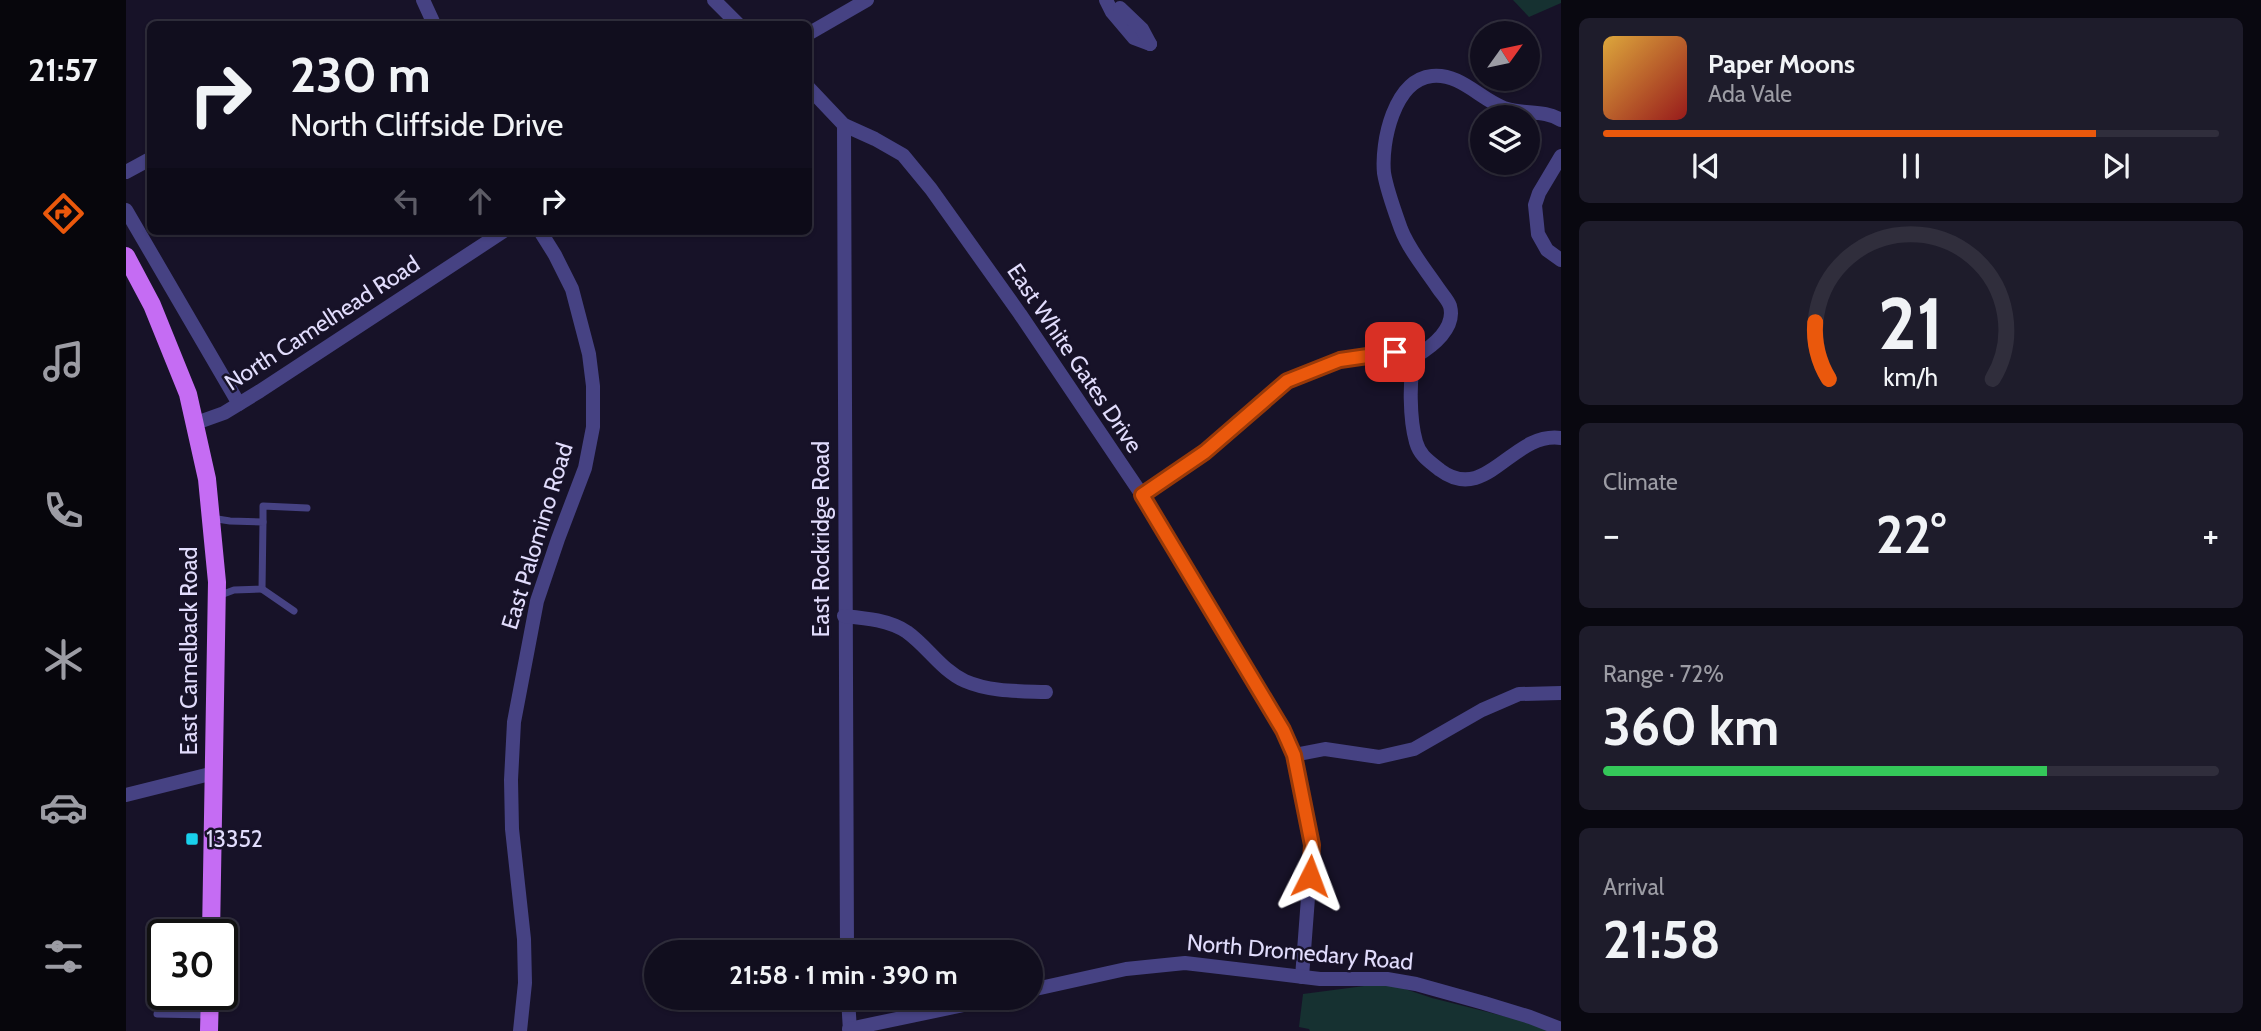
<!DOCTYPE html>
<html lang="en">
<head>
<meta charset="utf-8">
<style>
	body { margin:0; font-family:Cabin,sans-serif; background:#1e1c2b; color:#f1f3f6; height:100vh; display:flex; flex-direction:column; font-size:26px; white-space:nowrap }
	* { box-sizing:border-box; margin:0 }
	p { font-size:23px; color:#9c9ca4 }
	.icon { flex:none; width:38px; height:38px; fill:none; stroke:currentColor; stroke-width:2; stroke-linecap:round; stroke-linejoin:round }
	.map { position:relative; flex:1; overflow:hidden }
	.sheet { display:flex; flex-direction:column; gap:18px; padding:18px; background:#090810; width:700px }
	.sheet>* { flex:none }
	.guide { position:absolute; left:21px; top:21px; width:665px; height:214px; border-radius:10px; box-shadow:0 2px 5px #0004,0 0 0 2px #302e3c; background:#110e1e; color:#f1f3f6; overflow:hidden }
	.needle { width:46px; rotate:57deg }
	.controls { position:absolute; left:1344px; top:21px; display:grid; gap:14px }
	.controls a { display:grid; place-items:center; width:70px; height:70px; border-radius:50%; background:#110e1e; box-shadow:0 2px 5px #0004,0 0 0 2px #302e3c; font-size:35px }
	.speed { position:absolute; left:21px; top:919px; display:flex; gap:14px; font-size:35px; font-weight:700; text-align:center }
	.speed>* { display:grid; place-content:center; width:91px; height:91px; border-radius:50%; background:#110e1e; box-shadow:0 2px 5px #0004,0 0 0 2px #302e3c; line-height:1 }
	.speed .limit { border:4px solid #111; border-radius:10px; background:#fff; color:#111 }
	.pin { position:absolute; display:grid; place-items:center; width:60px; height:60px; color:#fff; margin:-30px; border-radius:14px; box-shadow:0 4px 10px #0006 }
	.me { position:absolute; width:77px; margin:-38px; rotate:3deg; stroke-linejoin:round; filter:drop-shadow(0 0 5px #0008) }
	.turn { display:flex; align-items:center; gap:24px; height:147px; padding:0 28px; font-size:32px }
	.turn .icon { width:91px; height:91px; stroke-width:2.5 }
	.turn b { display:block; font-size:49px; line-height:60px }
	.lanes { display:flex; align-items:center; height:66px; padding:0 28px; background:#0003; justify-content:center; gap:35px; direction:ltr }
	.lanes .off { opacity:.35 }
	.big { font-size:52px; font-weight:800; line-height:1.1 }
	.sheet .card { flex:1; display:flex; flex-direction:column; justify-content:center; gap:10px; min-width:0; padding:0 24px; border-radius:10px; background:#1e1c2b }
	.sheet .dial { align-items:center; gap:0 }
	.dial svg { height:182px; overflow:visible; fill:none; stroke:#302e3c; stroke-width:7; stroke-linecap:round; text-anchor:middle }
	.dial text { fill:#f1f3f6; stroke:none }
	.song { display:flex; align-items:center; gap:21px }
	.cover { width:84px; height:84px; border-radius:10px; background:linear-gradient(135deg,hsl(40 70% 55%),hsl(0 70% 35%)) }
	.played { height:7px; border-radius:4px; background:linear-gradient(90deg,#ea580c 80%,#302e3c 80%) }
	.keys { display:flex; justify-content:space-around; direction:ltr }
	.heat { display:flex; justify-content:space-between; align-items:center; font-size:38px; direction:ltr }
	.charge { height:10px; border-radius:5px; background:linear-gradient(90deg,#34c759 72%,#302e3c 0) }
	.trip { position:absolute; left:518px; top:940px; width:399px; height:70px; border-radius:35px; background:#110e1e; box-shadow:0 2px 5px #0004,0 0 0 2px #302e3c; font-weight:800; line-height:70px; text-align:center }
	main { display:flex; flex:1; min-height:0 }
	.tab-bar { display:flex; flex-direction:column; width:126px; justify-content:space-around; align-items:center; background:#07060c; color:#9c9ca4 }
	.tab-bar .icon { width:49px; height:49px }
	.tab-bar .active { color:#ea580c }
	.tab-bar b { font-size:32px; color:#f1f3f6 }
	.map>svg:first-child { display:block }
	.green { fill:#163131 }
	.lines { fill:none; stroke-linecap:round; stroke-linejoin:round }
	.service { stroke:#464283; stroke-width:7 }
	.minor { stroke:#464283; stroke-width:14 }
	.primary { stroke:#c56cf3; stroke-width:18 }
	.route-casing { stroke:#983908; stroke-width:18 }
	.route { stroke:#ea580c; stroke-width:12 }
	.poi-dot { fill:#19d0ec; stroke:#171228; stroke-width:2.5 }
	.labels { text-anchor:middle; stroke-width:5; stroke-linejoin:round; paint-order:stroke }
	.street-label { font-size:23px; fill:#e1dcfc; stroke:#171228 }
	.poi-label { font-size:23px; fill:#e1dcfc; stroke:#171228; text-anchor:start }
</style>
</head>
<body>
<main>
<nav class="tab-bar">
<b>21:57</b>
<svg class="icon active" aria-label="directions" viewBox="0 0 24 24"><path d="M12 3l9 9-9 9-9-9zM9 14v-3h6M13 9l2 2-2 2"/></svg>
<svg class="icon" aria-label="music" viewBox="0 0 24 24"><path d="M9 18V5l10-2v13"/><circle cx="6" cy="18" r="3"/><circle cx="16" cy="16" r="3"/></svg>
<svg class="icon" aria-label="phone" viewBox="0 0 24 24"><path d="M5 4h4l2 5-3 2q2 4 5 5l2-3 5 2v4C11 20 4 13 5 4z"/></svg>
<svg class="icon" aria-label="climate" viewBox="0 0 24 24"><path d="M12 3v18M4 7l16 10M4 17L20 7"/></svg>
<svg class="icon" aria-label="car" viewBox="0 0 24 24"><path d="M5 17H2v-5l4-1 3-4h7l3 4 3 1v5h-3M9 17h6M6 11h13"/><circle cx="7" cy="17" r="2"/><circle cx="17" cy="17" r="2"/></svg>
<svg class="icon" aria-label="filters" viewBox="0 0 24 24"><path d="M4 7h16M4 17h16"/><circle cx="9" cy="7" r="2"/><circle cx="15" cy="17" r="2"/></svg>
</nav>
<div class="map">
<svg width="1435" height="1031" viewBox="0 0 1435 1031">
	<rect width="100%" height="100%" fill="#171228"/>
	<!-- green -->
	<g class="green">
		<polygon points="1387,0 1435,0 1435,3 1403,17"/>
		<polygon points="1261,983 1306,998 1413,1025 1425,1031 1184,1031 1183,1029 1173,1027 1177,994"/>
	</g>
	<g class="lines">
		<!-- service -->
		<g class="service">
			<polyline points="85,518 104,521 137,522 136,589 108,590 92,596"/>
			<polyline points="137,522 137,506 181,508"/>
			<polyline points="136,589 168,611"/>
			<polyline points="31,1014 83,1015"/>
		</g>
		<!-- minor -->
		<g class="minor">
			<polyline points="297,0 308,24"/>
			<polyline points="588,0 612,24"/>
			<polyline points="980,0 986,12 1008,38 1024,44"/>
			<polyline points="994,8 1016,29 1024,44"/>
			<polyline points="682,34 741,0"/>
			<polyline points="682,87 718,125 749,139 777,155 805,189 894,314 1016,495 1157,730 1168,755 1186,845 1176,977"/>
			<polyline points="718,125 721,952"/>
			<polyline points="1435,156 1413,193 1409,205 1412,234 1421,250 1435,260"/>
			<polyline points="0,172 24,159"/>
			<polyline points="0,210 113,404"/>
			<path d="M1290 356C1307 346 1330 328 1324 306 1322 300 1316 294 1312 288 1300 270 1283 250 1275 229 1269 212 1261 191 1258 173 1255 142 1268 80 1306 76 1334 73 1354 99 1378 108 1397 115 1418 109 1435 120"/>
			<path d="M1290 356C1282 376 1284 421 1290 442 1294 456 1303 461 1314 470 1361 505 1386 431 1435 438"/>
			<polyline points="70,423 98,413 134,391 378,231"/>
			<polyline points="1016,495 1079,452 1161,381 1214,360 1269,352 1290,356"/>
			<path d="M718 616C739 618 763 620 781 632 802 647 815 670 839 681 864 692 894 691 920 692"/>
			<polyline points="1168,755 1199,749 1253,757 1288,749 1356,710 1393,694 1435,693"/>
			<polyline points="0,795 88,773"/>
			<polyline points="905,990 1000,969 1059,963 1194,979 1261,979 1290,984 1358,1003 1404,1017 1435,1029"/>
			<polyline points="722,998 724,1031"/>
			<polyline points="723,1029 871,998"/>
			<polyline points="394,1031 399,983 398,939 386,829 385,780 388,722 411,601 432,539 459,468 467,427 467,386 463,354 446,289 429,255 414,231"/>
		</g>
		<!-- primary -->
		<g class="primary">
			<polyline points="0,256 26,305 62,394 81,479 91,582 85,934"/>
			<polyline points="83,1031 84,994"/>
		</g>
	</g>
	<g class="lines">
		<defs>
			<polyline id="route" points="1184,876 1186,845 1168,755 1157,730 1016,495 1079,452 1161,381 1214,360 1269,352"/>
		</defs>
		<!-- route casing -->
		<use href="#route" class="route-casing"/>
		<!-- route -->
		<use href="#route" class="route"/>
	</g>
	<!-- markers -->
	<rect class="poi-dot" x="59" y="832" width="14" height="14" rx="3.5"/>
	<g class="labels">
		<!-- street labels -->
		<g class="street-label">
			<text transform="translate(196 323) rotate(-33)" y="8">North Camelhead Road</text>
			<text transform="translate(949 358) rotate(56)" y="8">East White Gates Drive</text>
			<text transform="translate(411 536) rotate(-73)" y="8">East Palomino Road</text>
			<text transform="translate(695 539) rotate(-90)" y="8">East Rockridge Road</text>
			<text transform="translate(63 651) rotate(-90)" y="8">East Camelback Road</text>
			<text transform="translate(1174 952) rotate(5)" y="8">North Dromedary Road</text>
		</g>
		<!-- poi labels -->
		<g class="poi-label">
			<text x="80" y="847">13352</text>
		</g>
	</g>
</svg>
<div class="controls">
<a><svg class="needle" viewBox="-14 -14 28 28"><path d="M0-13l5 13h-10z" fill="#e53935"/><path d="M0 13l5-13h-10z" fill="#9c9ca4"/></svg></a>
<a><svg class="icon" aria-label="layers" viewBox="0 0 24 24"><path d="M12 4l9 5-9 5-9-5zM3 14l9 5 9-5"/></svg></a>
</div>
<div class="speed"><div class="limit">30</div></div>
<div class="pin" style="left:1269px;top:352px;background:#d93025"><svg class="icon" aria-label="arrive" viewBox="0 0 24 24"><path d="M6 21V4h12l-3 4 3 4H6"/></svg></div>
<svg class="me" style="left:1184px;top:876px" viewBox="-20 -20 40 40"><path d="M0-17L14 15 0 8-14 15z" fill="#ea580c" stroke="#fff" stroke-width="4"/></svg>
<div class="trip">21:58 · 1 min · 390 m</div>
<div class="guide">
<div class="turn"><svg class="icon" aria-label="right" viewBox="0 0 24 24"><path d="M7 20v-9h11M14 6l5 5-5 5"/></svg><div><b>230 m</b>North Cliffside Drive</div></div>
<div class="lanes"><svg class="icon off" aria-label="left" viewBox="0 0 24 24"><path d="M17 20v-9H6M10 6l-5 5 5 5"/></svg><svg class="icon off" aria-label="ahead" viewBox="0 0 24 24"><path d="M12 20V5M6 11l6-6 6 6"/></svg><svg class="icon" aria-label="right" viewBox="0 0 24 24"><path d="M7 20v-9h11M14 6l5 5-5 5"/></svg></div>
</div>
</div>
<section class="sheet">
<div class="card">
<div class="song"><i class="cover"></i><div><b>Paper Moons</b><p>Ada Vale</p></div></div>
<div class="played"></div>
<div class="keys"><svg class="icon" aria-label="previous" viewBox="0 0 24 24"><path d="M18 5L8 12l10 7zM5 5v14"/></svg><svg class="icon" aria-label="pause" viewBox="0 0 24 24"><path d="M8 5v14M16 5v14"/></svg><svg class="icon" aria-label="next" viewBox="0 0 24 24"><path d="M6 5l10 7-10 7zM19 5v14"/></svg></div>
</div>
<div class="card dial"><svg viewBox="0 0 100 80">
<path d="M14 69A42 42 0 1 1 86 69"/>
<path d="M14 69A42 42 0 0 1 8 44" stroke="#ea580c"/>
<text x="50" y="56" font-size="32" font-weight="700">21</text>
<text x="50" y="72" font-size="11">km/h</text>
</svg></div>
<div class="card"><p>Climate</p>
<div class="heat"><a>−</a><b class="big">22°</b><a>+</a></div>
</div>
<div class="card"><p>Range · 72%</p><b class="big">360 km</b><div class="charge"></div></div>
<div class="card"><p>Arrival</p><b class="big">21:58</b></div>
</section>
</main>
</body>
</html>
